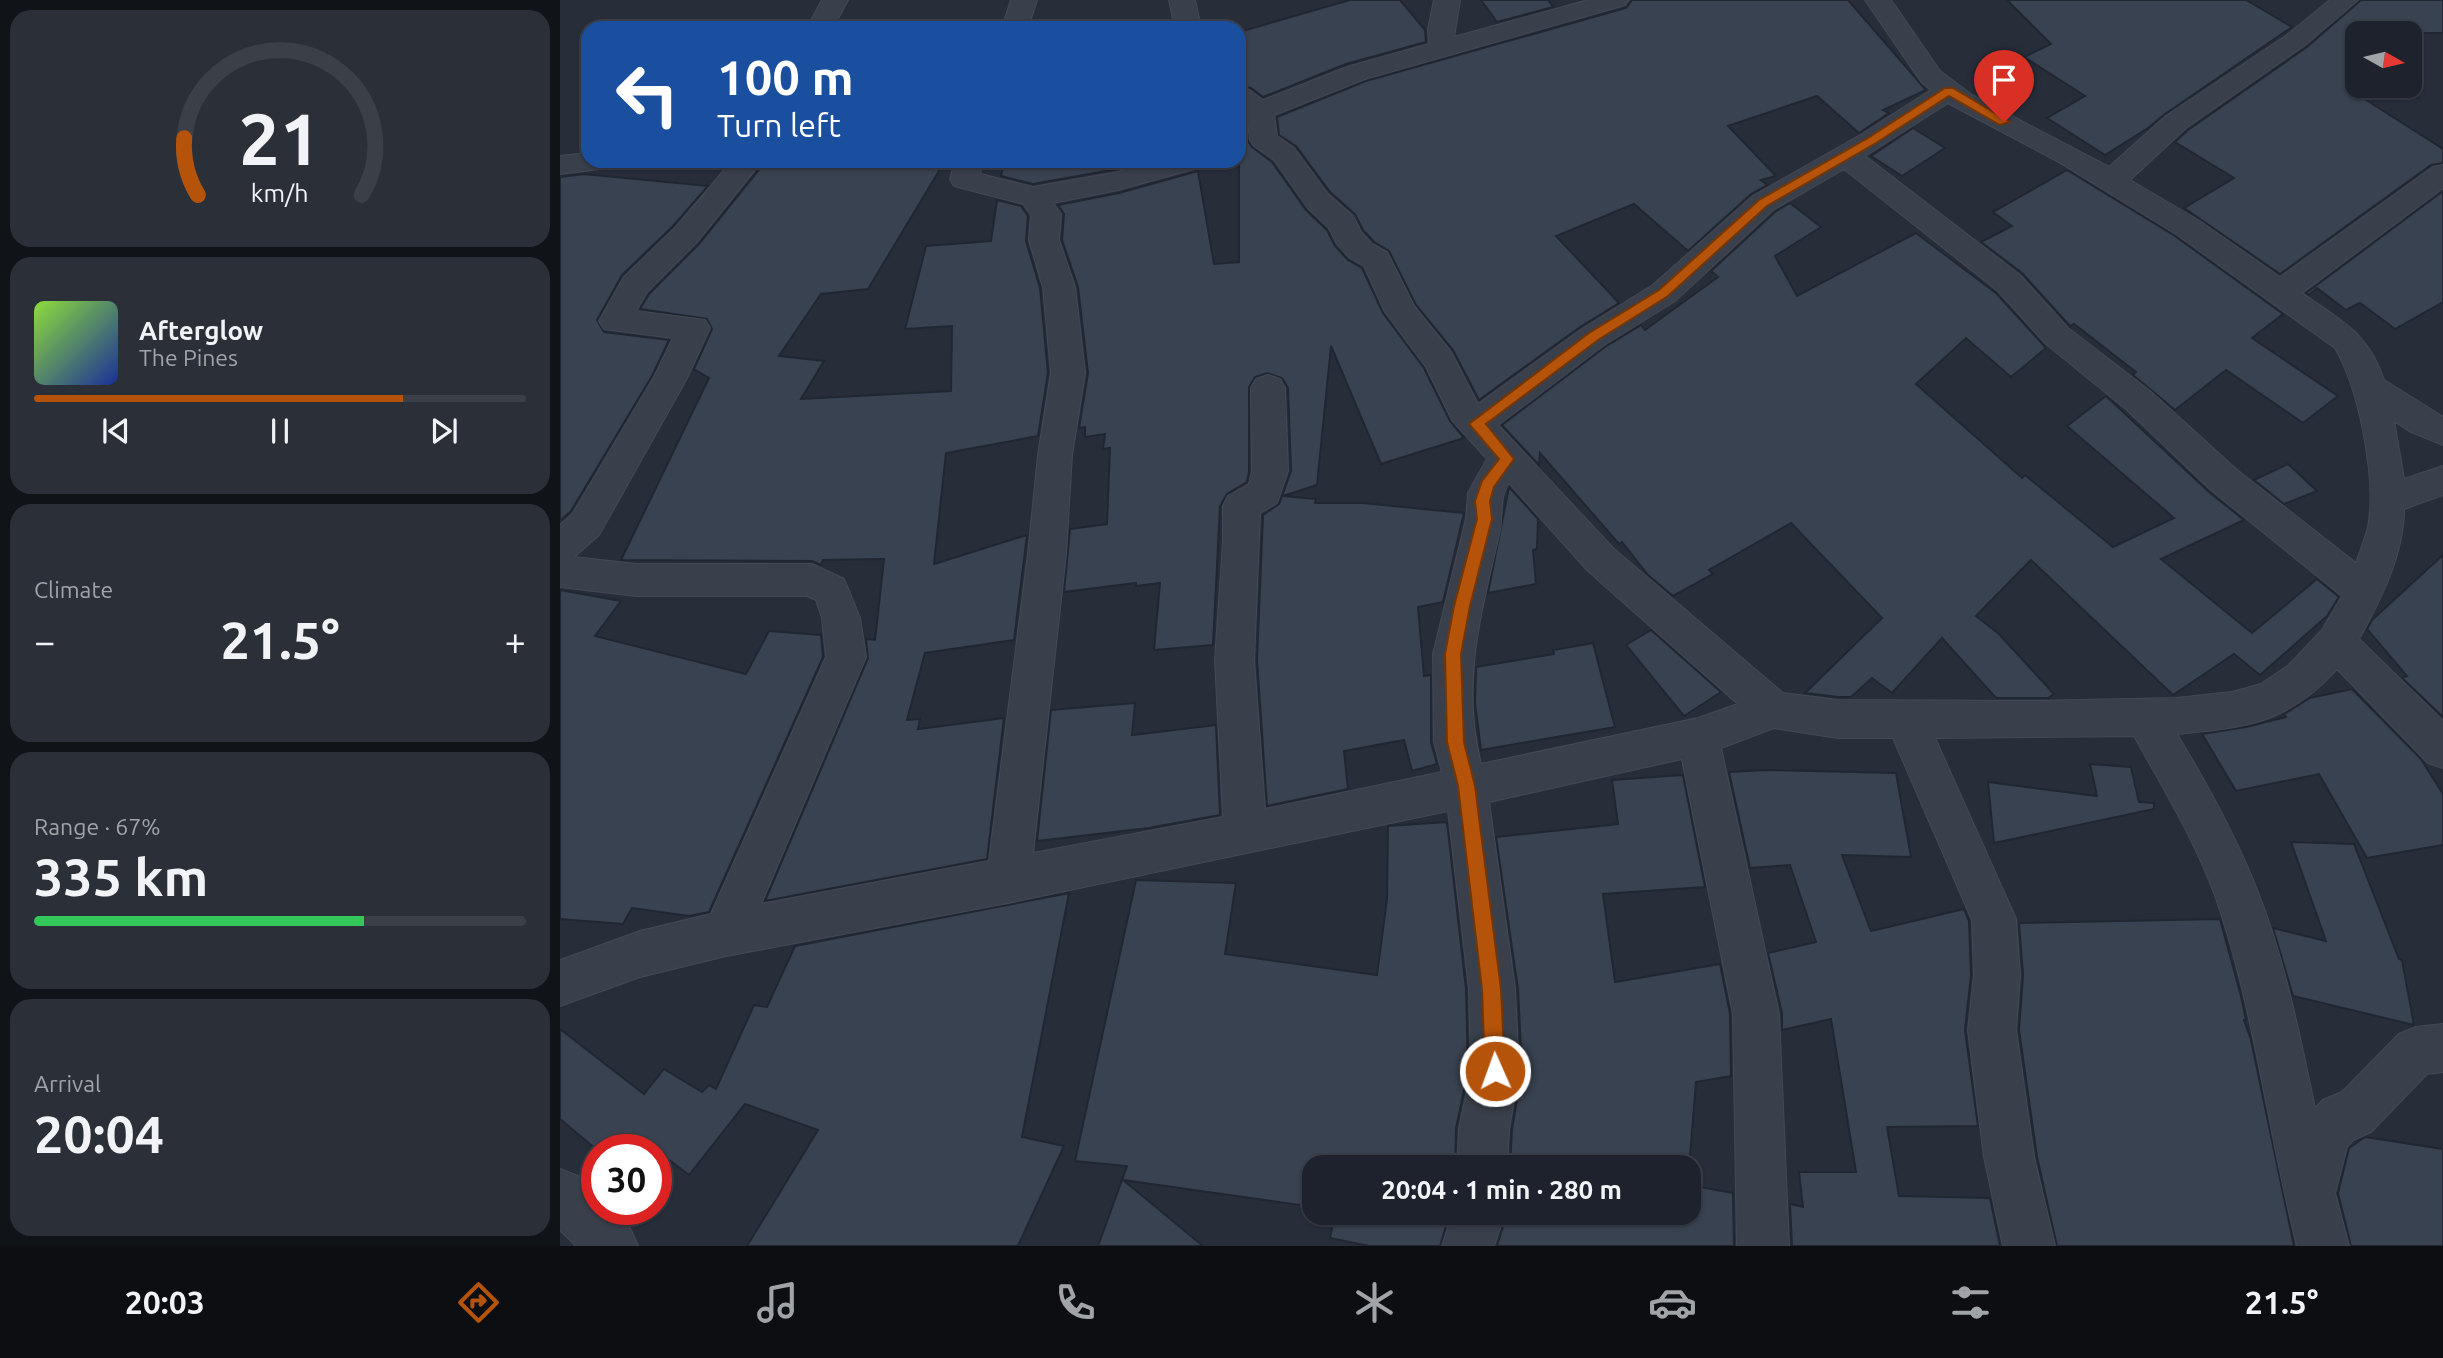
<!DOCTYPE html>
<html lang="en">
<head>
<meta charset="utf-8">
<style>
	body { margin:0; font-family:Ubuntu,sans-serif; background:#2a2f38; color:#f1f3f6; height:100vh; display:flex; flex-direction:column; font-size:26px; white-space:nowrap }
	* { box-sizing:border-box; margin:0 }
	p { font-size:23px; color:#a0a4a9 }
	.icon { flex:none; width:38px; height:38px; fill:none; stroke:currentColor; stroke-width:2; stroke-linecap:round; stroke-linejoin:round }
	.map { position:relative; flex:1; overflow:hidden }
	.side { display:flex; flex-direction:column; gap:10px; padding:10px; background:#101318; width:560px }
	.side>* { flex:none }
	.guide { position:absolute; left:21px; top:21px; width:665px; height:147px; border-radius:21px; box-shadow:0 2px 5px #0004,0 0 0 2px #3b3f48; background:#1a4fa0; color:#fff; overflow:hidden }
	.needle { width:46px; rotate:98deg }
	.controls { position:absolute; left:1785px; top:21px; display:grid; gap:14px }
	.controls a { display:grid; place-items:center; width:77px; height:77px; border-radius:14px; background:#1d222c; box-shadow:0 2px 5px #0004,0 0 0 2px #3b3f48; font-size:35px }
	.speed { position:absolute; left:21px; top:1134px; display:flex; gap:14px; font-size:35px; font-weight:700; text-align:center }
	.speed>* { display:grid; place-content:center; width:91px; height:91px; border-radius:50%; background:#1d222c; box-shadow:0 2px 5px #0004,0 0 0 2px #3b3f48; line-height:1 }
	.speed .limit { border:10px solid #d22; background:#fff; color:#111 }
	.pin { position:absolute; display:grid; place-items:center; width:60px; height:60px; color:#fff; margin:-72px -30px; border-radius:50% 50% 50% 0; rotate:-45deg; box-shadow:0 0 7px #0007 }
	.pin .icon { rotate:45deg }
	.me { position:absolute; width:77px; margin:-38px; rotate:358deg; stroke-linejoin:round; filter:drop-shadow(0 0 5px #0008) }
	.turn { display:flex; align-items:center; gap:24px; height:147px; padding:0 21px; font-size:32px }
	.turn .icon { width:91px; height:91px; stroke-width:2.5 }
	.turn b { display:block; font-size:49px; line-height:60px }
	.big { font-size:52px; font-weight:700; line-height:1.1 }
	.side .tile { flex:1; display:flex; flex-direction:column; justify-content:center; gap:10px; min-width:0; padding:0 24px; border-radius:21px; background:#2a2f38 }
	.side .dial { align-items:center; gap:0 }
	.dial svg { height:182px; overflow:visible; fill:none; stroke:#3b3f48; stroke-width:7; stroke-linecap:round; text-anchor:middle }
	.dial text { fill:#f1f3f6; stroke:none }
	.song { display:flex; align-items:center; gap:21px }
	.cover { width:84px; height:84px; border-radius:10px; background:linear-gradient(135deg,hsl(90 70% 55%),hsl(230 70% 35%)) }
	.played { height:7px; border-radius:4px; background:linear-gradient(90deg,#b45309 75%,#3b3f48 75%) }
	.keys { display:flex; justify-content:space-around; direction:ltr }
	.heat { display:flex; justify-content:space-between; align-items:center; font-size:38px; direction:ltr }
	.charge { height:10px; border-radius:5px; background:linear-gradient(90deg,#34c759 67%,#3b3f48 0) }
	.trip { position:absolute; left:742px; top:1155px; width:399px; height:70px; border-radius:21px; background:#1d222c; box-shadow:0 2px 5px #0004,0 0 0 2px #3b3f48; font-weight:700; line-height:70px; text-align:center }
	.menu { display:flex; height:112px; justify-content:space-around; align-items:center; background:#0c0e12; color:#a0a4a9 }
	.menu .icon { width:49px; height:49px }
	.menu .current { color:#b45309 }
	.menu b { font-size:32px; color:#f1f3f6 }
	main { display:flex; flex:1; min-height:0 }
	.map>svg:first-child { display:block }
	.building { fill:#394250; stroke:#212732; stroke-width:2 }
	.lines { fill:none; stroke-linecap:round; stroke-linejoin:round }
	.minor-casing { stroke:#434954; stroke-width:2 }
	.minor { fill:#3a404b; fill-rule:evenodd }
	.route { fill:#b45309; stroke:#753606; stroke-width:2 }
</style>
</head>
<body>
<main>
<section class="side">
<div class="tile dial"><svg viewBox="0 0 100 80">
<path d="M14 69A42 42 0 1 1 86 69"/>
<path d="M14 69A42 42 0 0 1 8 44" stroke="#b45309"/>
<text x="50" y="56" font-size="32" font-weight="700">21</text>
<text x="50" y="72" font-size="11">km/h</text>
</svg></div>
<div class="tile">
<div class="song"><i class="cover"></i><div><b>Afterglow</b><p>The Pines</p></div></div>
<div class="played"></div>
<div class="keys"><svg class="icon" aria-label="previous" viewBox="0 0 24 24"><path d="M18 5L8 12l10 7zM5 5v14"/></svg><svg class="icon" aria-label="pause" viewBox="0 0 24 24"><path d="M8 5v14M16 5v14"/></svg><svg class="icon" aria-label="next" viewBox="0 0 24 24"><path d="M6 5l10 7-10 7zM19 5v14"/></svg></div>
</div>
<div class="tile"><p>Climate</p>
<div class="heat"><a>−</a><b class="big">21.5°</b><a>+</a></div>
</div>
<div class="tile"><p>Range · 67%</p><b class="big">335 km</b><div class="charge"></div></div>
<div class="tile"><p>Arrival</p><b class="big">20:04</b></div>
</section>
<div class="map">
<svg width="1883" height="1246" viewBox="0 0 1883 1246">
	<rect width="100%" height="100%" fill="#272e3a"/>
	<!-- building -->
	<g class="building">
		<polygon points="790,0 840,0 865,30 866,42 786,64 703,97 691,88 679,86 679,32"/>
		<polygon points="921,0 988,0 993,7 937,22"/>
		<polygon points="1072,0 1288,0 1366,90 1323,110 1329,113 1299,133 1257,96 1168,126 1216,176 1201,180 1207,185 1191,194 1128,251 1074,204 996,236 1059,303 1020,327 919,400 893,350 856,305 829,251 814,242 803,230 795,214 770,192 736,146 719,135 717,117 806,81 1066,8"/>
		<polygon points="1447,0 1686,0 1732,27 1605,114 1588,128 1545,155 1487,118 1525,96 1464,57 1491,44"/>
		<polygon points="1801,0 1883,0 1883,33 1797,33 1797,94 1883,149 1883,163 1871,165 1720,274 1624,208 1674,178 1615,142 1628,130 1747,47"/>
		<polygon points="679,112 685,116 687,140 692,147 712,162 746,210 767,230 775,246 788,260 802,268 823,313 864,368 890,421 904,438 821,464 771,346 757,485 723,496 756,499 755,503 803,503 904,513 883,602 858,607 864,676 871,675 871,742 877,764 852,771 844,740 784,751 788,789 707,806 697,660 703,515 719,504 731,471 728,388 722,378 707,373 695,377 689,387 689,471 687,482 667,494 660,506 653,645 594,650 600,583 576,586 576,583 504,592 510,529 547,524 550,448 543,449 545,434 525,437 525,427 519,428 528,373 518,287 502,240 504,214 498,205 559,193 638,171 654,264 679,262"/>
		<polygon points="1353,128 1385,148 1342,176 1311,156"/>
		<polygon points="236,161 385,161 308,289 261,294 219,356 264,361 241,399 391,391 392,326 345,329 366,246 431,241 437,200 461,206 468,216 466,241 480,288 488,373 478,436 386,453 374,564 467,535 454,640 365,653 347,720 360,719 358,729 444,718 427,859 205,901 308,658 306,639 315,640 324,559 263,560 261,565 252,561 61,560 149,378 134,369 152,329 147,319 80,309 89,294 139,244 201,167 235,168"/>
		<polygon points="444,161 587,161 557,169 473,184 441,176"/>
		<polygon points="1507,170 1615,236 1723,314 1692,338 1778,396 1743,423 1666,370 1615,410 1573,375 1576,372 1514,324 1510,326 1462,273 1421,242 1452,226 1433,212"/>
		<polygon points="24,174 148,186 113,226 62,275 37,320 44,332 109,340 92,376 11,511 0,521 0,177"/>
		<polygon points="1883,191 1883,302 1835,329 1800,303 1786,310 1757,288 1749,295 1746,293"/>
		<polygon points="1230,203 1261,227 1215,256 1237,296 1356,233 1436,293 1486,348 1451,377 1406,338 1356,384 1462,478 1465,475 1553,547 1614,518 1507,426 1546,396 1649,492 1684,520 1601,559 1692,633 1757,579 1779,597 1767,616 1700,675 1674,654 1613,695 1471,560 1416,616 1439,634 1494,694 1488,698 1436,698 1382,638 1332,693 1312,678 1291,697 1278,697 1245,693 1322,618 1231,523 1149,570 1153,574 1113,596 1088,575 1062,542 1059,544 980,453 979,465 942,425 1045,347 1081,325 1085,330 1158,277 1151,271 1215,212"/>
		<polygon points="1728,464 1757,491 1724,504 1694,480"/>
		<polygon points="949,487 978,519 977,549 973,550 976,584 928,593"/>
		<polygon points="1883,555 1883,717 1842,678 1847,676 1807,629 1812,620"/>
		<polygon points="0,590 61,601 35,636 186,674 209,631 261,635 263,657 149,912 129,916 72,908 63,924 0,919"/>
		<polygon points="1091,630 1161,692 1124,716 1066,645"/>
		<polygon points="1033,643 1055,727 921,750 915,704 916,667 994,654 993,650"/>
		<polygon points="1792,689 1861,759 1883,794 1883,845 1807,858 1759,774 1676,791 1642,734 1686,727 1726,717 1724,714 1750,698"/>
		<polygon points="575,703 572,735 656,725 660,815 589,828 477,841 491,710"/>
		<polygon points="1530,764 1571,767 1579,802 1594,803 1594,809 1434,843 1428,782 1537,796"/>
		<polygon points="1206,770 1336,773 1351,857 1282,855 1311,931 1404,909 1409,921 1411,975 1405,1030 1418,1126 1327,1127 1339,1196 1430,1198 1440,1246 1232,1246 1230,1204 1243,1207 1239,1172 1296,1172 1271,1019 1222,1030 1222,1013 1208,953 1256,942 1230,865 1190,868 1169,772"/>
		<polygon points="1123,775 1145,887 1043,894 1055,982 1160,964 1170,1014 1171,1076 1136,1082 1129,1168 950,1167 952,1129 962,1071 958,989 936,837 1058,824 1052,780"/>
		<polygon points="887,822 906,989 908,1071 896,1128 895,1167 754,1167 754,1207 563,1180 643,1246 538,1246 567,1166 515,1161 576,880 676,883 665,954 817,975 827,899 828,826"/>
		<polygon points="1731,842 1794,844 1839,959 1842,960 1854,1025 1733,996 1713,928 1766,941"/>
		<polygon points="509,893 462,1137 504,1146 458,1246 187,1246 258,1130 185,1104 129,1175 96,1150 37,1150 0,1119 0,1029 84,1094 104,1069 142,1092 149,1085 156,1089 194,1005 207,1007 235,946"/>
		<polygon points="1660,919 1681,996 1686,1020 1684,1020 1691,1040 1734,1246 1497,1246 1477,1157 1459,1030 1463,975 1459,923"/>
		<polygon points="1805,1137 1883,1149 1883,1246 1791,1246 1778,1193 1789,1148"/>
		<polygon points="1129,1185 1173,1193 1174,1246 937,1246 947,1213 1129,1213"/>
		<polygon points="775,1213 890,1213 880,1246 809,1246 770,1238"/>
	</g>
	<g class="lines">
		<defs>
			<g id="minor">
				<polygon points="262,0 288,0 273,28 247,28"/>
				<polygon points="451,0 477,0 468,28 442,28"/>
				<polygon points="609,0 635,0 641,28 615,28"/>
				<path d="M874 0H900L894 37 1028 0H1069L1065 5 805 79 714 115 717 136 734 148 768 194 793 216 801 232 812 244 827 252 854 306 891 352 918 404 1022 329 1093 285 1193 196 1302 134 1371 90 1362 83 1305 0H1331L1380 71 1412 95 1549 167 1606 116 1727 35 1770 0H1798L1745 45 1626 128 1570 180 1638 220 1720 277 1873 167 1883 165V188L1742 293C1780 320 1808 332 1824 380L1883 417V445L1849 431 1834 421 1844 479 1883 466V495L1844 509C1844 554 1821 599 1799 639L1883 721V768L1868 763 1777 669C1727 724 1687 727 1617 734 1651 791 1683 849 1705 911 1728 975 1741 1042 1755 1108L1763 1100 1782 1092 1839 1034 1856 1027 1883 1024V1072L1867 1074 1811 1132 1793 1140 1787 1147 1775 1193 1789 1246H1737C1709 1136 1696 1021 1661 913 1641 850 1606 793 1574 736L1375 738 1456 919 1460 975 1456 1030 1474 1157 1495 1246H1443L1424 1157 1408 1030 1414 975 1412 920 1333 738H1278L1214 728 1161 748 1219 1014 1229 1246H1177L1173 1014 1122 759 929 802 955 989 959 1071 949 1129 947 1167H897L899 1129 911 1071 909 989 888 811 448 903 166 956 80 977 0 1006V960L80 931 151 914 266 657 262 618 256 600 247 596H76L0 587V525L13 513 94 377 113 338 44 329 39 321 64 277 115 228 172 161H202L137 242 87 292 76 311 145 320 150 328 126 380 39 535 14 557 76 564H252L284 579 300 618 306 657 201 904 429 861 468 554 478 455 491 373 483 287 469 240 471 215 463 204 394 186 390 179 395 161H423L420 174 473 187 558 172 597 161H645L641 167 558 190 493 203 501 214 499 240 515 287 525 373 512 455 506 554 473 853 663 817 655 660 663 543V506L668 496 689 484 692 471 691 388 696 379 708 375 720 379 725 388 728 471 717 503 700 513 694 660 705 809 882 772 874 742 873 654 906 519 908 493 927 459 892 420 866 367 825 312 804 266 790 258 777 244 769 228 748 208 714 160 694 146 690 140 687 114 679 109V88L689 90 703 100 787 67 869 44 868 30ZM1388 103 1497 161 1616 234 1775 348C1799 388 1817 480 1808 527 1805 539 1800 551 1796 563L1677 470 1590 391 1508 328 1460 275 1305 156ZM1284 169 1438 291 1486 344 1566 409 1651 490 1782 596 1762 630 1729 665 1701 684 1672 692 1617 698 1469 701 1278 700 1223 693 1054 549 938 425 1044 345 1115 301 1213 210ZM949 483 1028 571 1178 704 1138 718 921 764C900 682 922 610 940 530 943 514 939 497 949 483Z"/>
				<polygon points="28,153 28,161 60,161 56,167 0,174 0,156"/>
				<polygon points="0,1169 18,1176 37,1195 37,1209 52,1209 70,1228 78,1246 16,1246 0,1230"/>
				<polygon points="893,1213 945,1213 934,1246 882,1246"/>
			</g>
		</defs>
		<!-- minor casing -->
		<use href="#minor" class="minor-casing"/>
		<!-- minor -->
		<use href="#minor" class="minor"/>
	</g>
	<!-- route -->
	<polygon class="route" points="1385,88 1393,88 1450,122 1440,125 1389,96 1316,143 1207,206 1108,296 1038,340 926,424 954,459 934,487 930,501 932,519 910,606 901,654 904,742 915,786 941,989 945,1071 942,1078 935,1081 928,1078 925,1071 922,989 898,786 887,742 885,654 894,606 917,519 915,501 922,481 939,459 909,424 1029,333 1099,290 1199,200 1308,138"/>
</svg>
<div class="controls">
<a><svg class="needle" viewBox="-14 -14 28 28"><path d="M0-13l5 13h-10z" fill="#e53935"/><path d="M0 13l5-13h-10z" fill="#a0a4a9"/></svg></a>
</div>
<div class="speed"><div class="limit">30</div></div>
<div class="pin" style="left:1444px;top:122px;background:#d93025"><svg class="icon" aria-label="arrive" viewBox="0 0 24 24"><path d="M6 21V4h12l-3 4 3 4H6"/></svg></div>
<svg class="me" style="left:935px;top:1071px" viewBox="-20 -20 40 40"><circle r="17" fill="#b45309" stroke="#fff" stroke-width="3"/><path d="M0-11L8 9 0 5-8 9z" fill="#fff"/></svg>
<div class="trip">20:04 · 1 min · 280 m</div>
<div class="guide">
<div class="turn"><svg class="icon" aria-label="left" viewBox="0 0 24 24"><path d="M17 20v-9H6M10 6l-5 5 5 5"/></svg><div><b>100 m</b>Turn left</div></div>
</div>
</div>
</main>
<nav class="menu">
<b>20:03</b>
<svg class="icon current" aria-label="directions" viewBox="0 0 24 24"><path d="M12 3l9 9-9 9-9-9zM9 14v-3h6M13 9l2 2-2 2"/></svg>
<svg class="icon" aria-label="music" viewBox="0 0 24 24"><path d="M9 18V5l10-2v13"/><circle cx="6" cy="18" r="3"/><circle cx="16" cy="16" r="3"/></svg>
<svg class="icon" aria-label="phone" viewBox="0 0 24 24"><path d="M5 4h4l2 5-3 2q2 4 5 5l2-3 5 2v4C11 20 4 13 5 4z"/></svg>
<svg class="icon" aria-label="climate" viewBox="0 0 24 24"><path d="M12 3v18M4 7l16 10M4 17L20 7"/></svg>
<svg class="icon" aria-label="car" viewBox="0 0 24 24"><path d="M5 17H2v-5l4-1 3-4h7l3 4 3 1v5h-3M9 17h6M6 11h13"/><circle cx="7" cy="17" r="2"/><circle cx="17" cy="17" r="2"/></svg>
<svg class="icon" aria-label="filters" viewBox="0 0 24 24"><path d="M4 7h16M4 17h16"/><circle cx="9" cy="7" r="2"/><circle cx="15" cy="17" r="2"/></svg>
<b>21.5°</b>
</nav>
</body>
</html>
